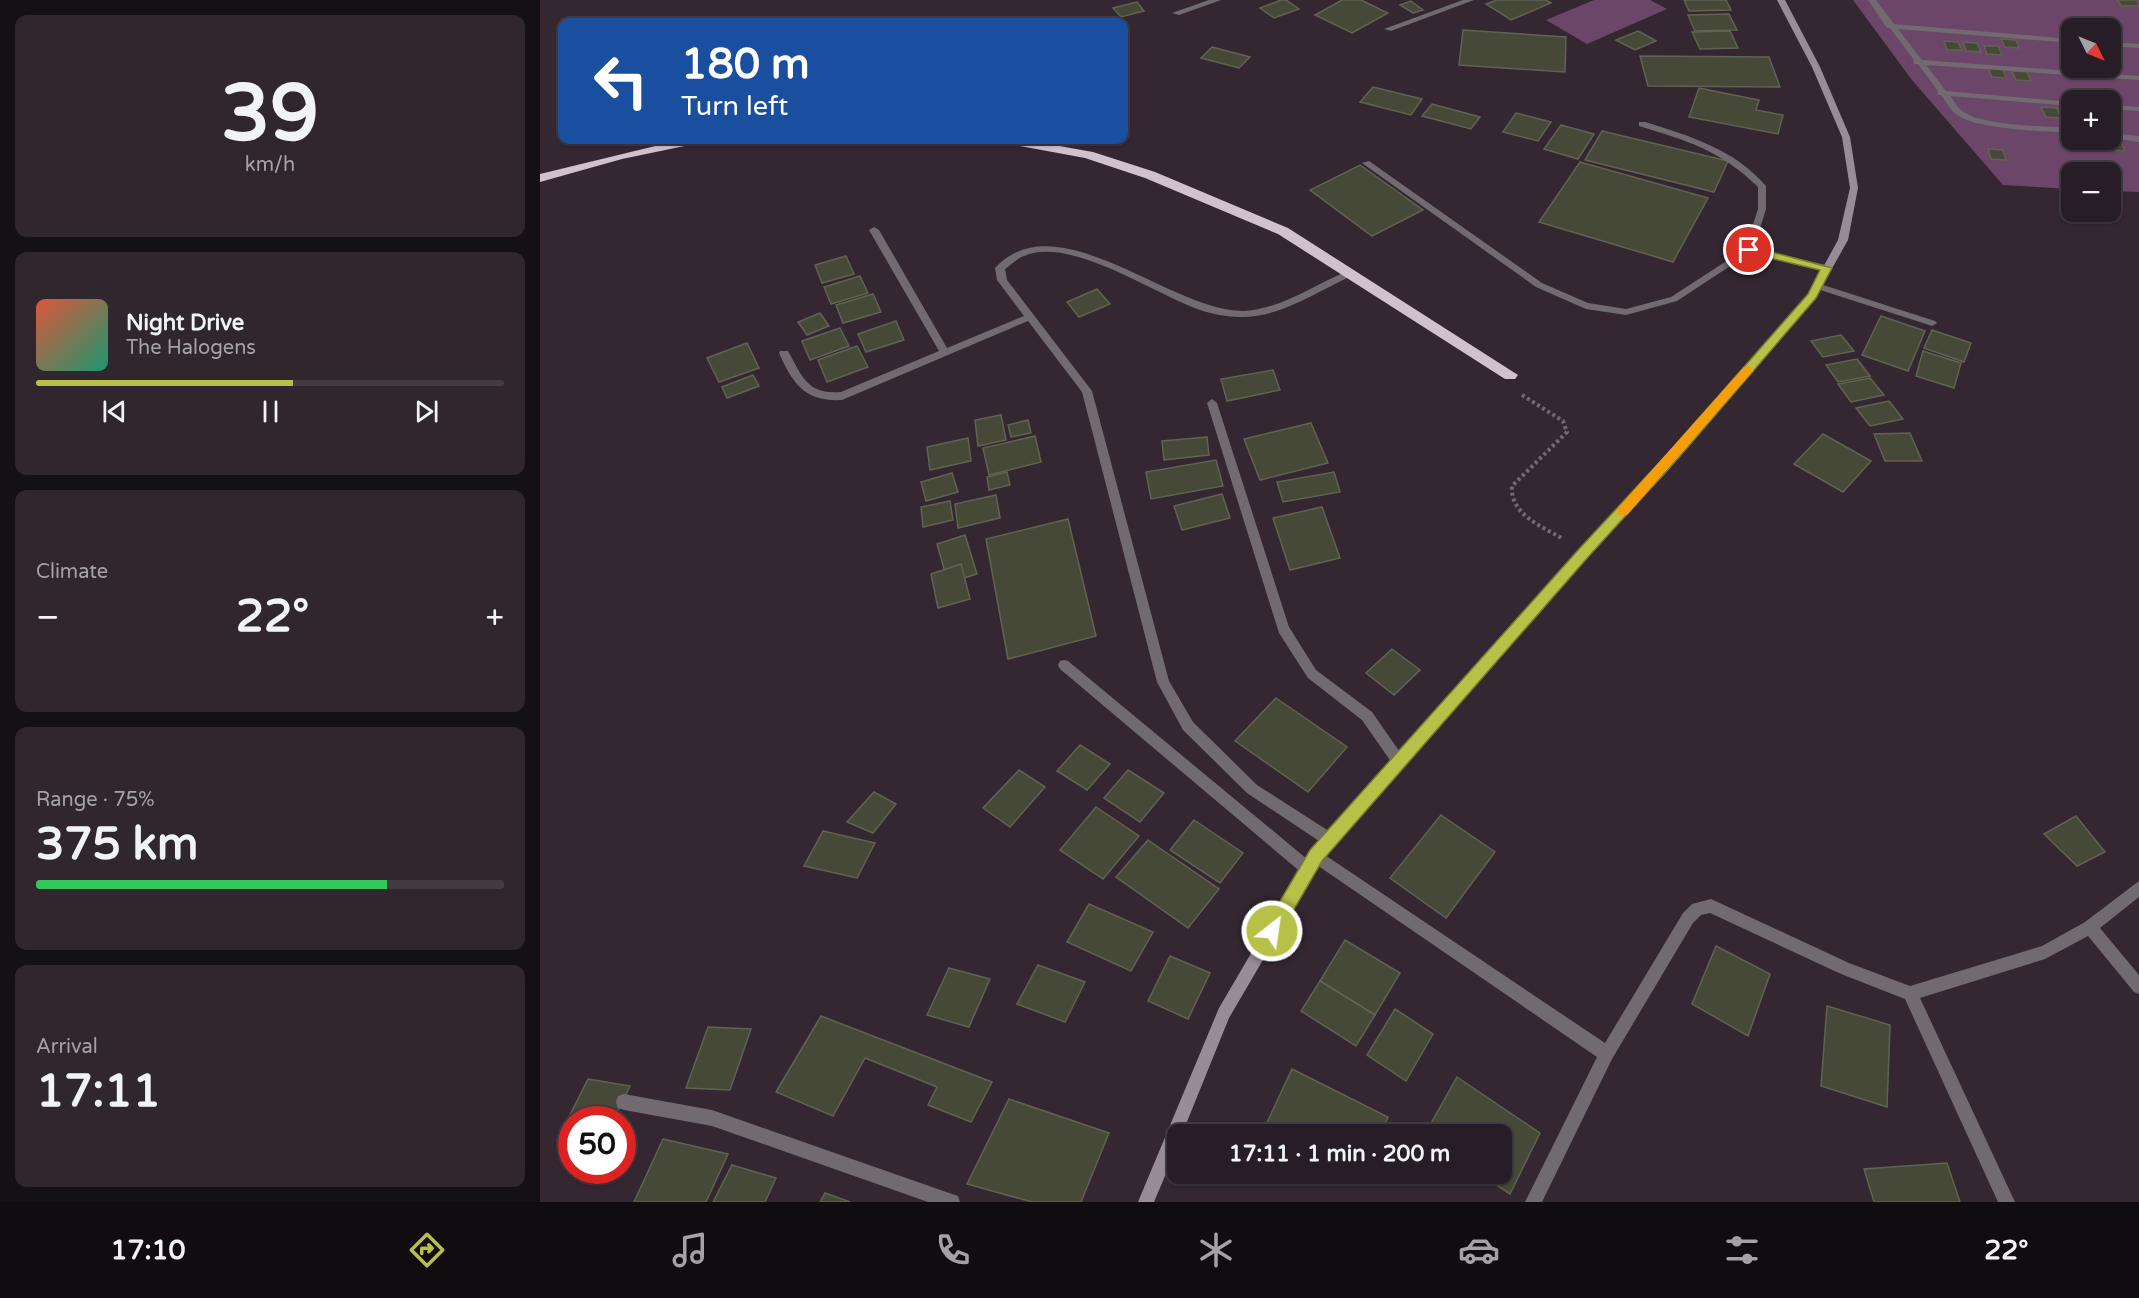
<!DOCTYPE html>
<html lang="en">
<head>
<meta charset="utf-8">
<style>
	body { margin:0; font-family:"Varela Round",sans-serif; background:#2f262e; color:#f1f3f6; height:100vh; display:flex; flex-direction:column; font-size:22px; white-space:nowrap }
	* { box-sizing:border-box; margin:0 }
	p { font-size:20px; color:#a4a2a7 }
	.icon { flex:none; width:33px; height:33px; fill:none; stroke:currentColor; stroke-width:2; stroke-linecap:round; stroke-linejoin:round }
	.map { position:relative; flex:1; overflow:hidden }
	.panel { display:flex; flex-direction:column; gap:15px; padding:15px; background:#151015; width:540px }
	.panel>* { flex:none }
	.top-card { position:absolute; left:18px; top:18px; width:570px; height:126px; border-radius:12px; box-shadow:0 2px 4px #0004,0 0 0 2px #433b43; background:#1a4fa0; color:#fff; overflow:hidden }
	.needle { width:39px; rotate:133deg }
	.buttons { position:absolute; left:1521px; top:18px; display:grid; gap:12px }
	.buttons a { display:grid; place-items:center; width:60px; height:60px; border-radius:12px; background:#271d26; box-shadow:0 2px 4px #0004,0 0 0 2px #433b43; font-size:30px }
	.speed { position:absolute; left:18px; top:1106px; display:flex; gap:12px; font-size:30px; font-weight:700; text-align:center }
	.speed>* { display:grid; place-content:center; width:78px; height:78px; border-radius:50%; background:#271d26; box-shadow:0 2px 4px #0004,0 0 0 2px #433b43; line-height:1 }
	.speed .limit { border:9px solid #d22; background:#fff; color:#111 }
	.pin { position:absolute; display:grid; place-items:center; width:51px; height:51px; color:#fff; margin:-26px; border:3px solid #fff; border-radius:50%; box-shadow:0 2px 6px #0007 }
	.me { position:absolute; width:66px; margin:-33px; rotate:30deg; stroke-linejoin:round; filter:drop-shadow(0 0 4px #0008) }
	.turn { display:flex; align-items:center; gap:21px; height:126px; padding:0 24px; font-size:27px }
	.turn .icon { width:78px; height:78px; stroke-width:2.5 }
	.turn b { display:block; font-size:42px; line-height:51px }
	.big { font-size:45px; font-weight:700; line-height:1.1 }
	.panel .widget { flex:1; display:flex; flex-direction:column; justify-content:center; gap:9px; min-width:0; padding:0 21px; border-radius:12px; background:#2f262e }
	.panel .dial { align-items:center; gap:0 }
	.dial b { font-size:78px; line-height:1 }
	.song { display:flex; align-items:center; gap:18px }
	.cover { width:72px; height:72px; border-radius:9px; background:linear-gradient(135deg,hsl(10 70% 55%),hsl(160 70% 35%)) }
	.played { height:6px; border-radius:3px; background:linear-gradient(90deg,#b8c147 55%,#433b43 55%) }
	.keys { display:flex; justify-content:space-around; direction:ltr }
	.heat { display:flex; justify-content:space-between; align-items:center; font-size:33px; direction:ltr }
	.charge { height:9px; border-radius:4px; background:linear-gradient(90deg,#34c759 75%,#433b43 0) }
	.trip { position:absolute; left:627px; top:1124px; width:345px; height:60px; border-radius:12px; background:#271d26; box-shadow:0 2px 4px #0004,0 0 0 2px #433b43; font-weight:700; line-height:60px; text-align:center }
	.tab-bar { display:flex; height:96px; justify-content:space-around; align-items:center; background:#100c0f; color:#a4a2a7 }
	.tab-bar .icon { width:42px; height:42px }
	.tab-bar .on { color:#b8c147 }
	.tab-bar b { font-size:27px; color:#f1f3f6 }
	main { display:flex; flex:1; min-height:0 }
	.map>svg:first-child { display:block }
	.green { fill:#6c4668; fill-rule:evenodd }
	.building { fill:#474938; stroke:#606351; stroke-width:1.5 }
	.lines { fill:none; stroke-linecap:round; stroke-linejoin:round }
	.path { stroke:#756a73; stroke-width:4; stroke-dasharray:3 3; stroke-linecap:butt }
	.lane { fill:#716a70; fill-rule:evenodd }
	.street { fill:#716a70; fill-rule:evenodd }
	.secondary { fill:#988d96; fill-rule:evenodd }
	.highway { fill:#d1c0ce; fill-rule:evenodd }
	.route { fill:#b8c147; stroke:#787d2e; stroke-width:1.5 }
	.slow { fill:#f59e0b }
</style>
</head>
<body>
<main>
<section class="panel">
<div class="widget dial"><b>39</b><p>km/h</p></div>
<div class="widget">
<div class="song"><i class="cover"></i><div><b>Night Drive</b><p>The Halogens</p></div></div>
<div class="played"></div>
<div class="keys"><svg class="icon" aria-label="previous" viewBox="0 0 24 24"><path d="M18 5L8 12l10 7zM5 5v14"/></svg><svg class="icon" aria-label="pause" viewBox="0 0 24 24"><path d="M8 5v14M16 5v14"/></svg><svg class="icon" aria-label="next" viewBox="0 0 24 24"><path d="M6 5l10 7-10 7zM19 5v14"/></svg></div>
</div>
<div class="widget"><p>Climate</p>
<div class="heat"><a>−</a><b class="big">22°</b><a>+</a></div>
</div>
<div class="widget"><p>Range · 75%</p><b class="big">375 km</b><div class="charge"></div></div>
<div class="widget"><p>Arrival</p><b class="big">17:11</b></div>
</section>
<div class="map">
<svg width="1599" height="1202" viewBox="0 0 1599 1202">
	<rect width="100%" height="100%" fill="#342732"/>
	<!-- green -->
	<g class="green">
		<polygon points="1054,0 1110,0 1127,9 1047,44 1006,20"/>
		<path d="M1313 0H1599V192L1571 191 1570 172H1532L1531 189 1463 185 1372 80ZM1532 28H1570V68H1532ZM1532 100H1570V140H1532Z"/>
	</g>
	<!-- building -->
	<g class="building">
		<polygon points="741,0 746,0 759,9 734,18 720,8"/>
		<polygon points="802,0 821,0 848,13 812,33 775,15"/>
		<polygon points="957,0 1006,0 1011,3 971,20 946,4"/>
		<polygon points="1144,0 1186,0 1191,10 1149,11"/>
		<polygon points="1577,0 1597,0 1599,6 1582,6"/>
		<polygon points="871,1 883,10 873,13 860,5"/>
		<polygon points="597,2 604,11 581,17 573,8"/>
		<polygon points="1189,14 1197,30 1155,31 1148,15"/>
		<polygon points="923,30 1026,37 1025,72 919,65"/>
		<polygon points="1098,31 1116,41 1095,50 1076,40"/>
		<polygon points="1190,31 1198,48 1160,49 1152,32"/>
		<polygon points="1461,39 1476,40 1479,48 1465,47"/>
		<polygon points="1404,41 1418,42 1422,50 1407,50"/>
		<polygon points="1423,42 1437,43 1441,52 1426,51"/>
		<polygon points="1444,46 1458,46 1462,55 1447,54"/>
		<polygon points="672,47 710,57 699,68 661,58"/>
		<polygon points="1100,56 1229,57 1240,87 1108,86"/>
		<polygon points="1448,68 1463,69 1466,78 1452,77"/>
		<polygon points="1472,71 1487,72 1491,81 1476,80"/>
		<polygon points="833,87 882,99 871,115 820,102"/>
		<polygon points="1159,88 1219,100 1216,110 1243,115 1238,134 1149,117"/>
		<polygon points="892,104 940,117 931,129 882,116"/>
		<polygon points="1501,107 1517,108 1521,118 1506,117"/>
		<polygon points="976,113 1011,122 998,141 963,132"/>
		<polygon points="1021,125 1054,134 1038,159 1004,149"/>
		<polygon points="1062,131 1188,161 1174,192 1045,160"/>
		<polygon points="1520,138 1581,142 1585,151 1524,147"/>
		<polygon points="1448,149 1463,150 1466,160 1451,159"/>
		<polygon points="1040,162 1168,198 1133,262 999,222"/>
		<polygon points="820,165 883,210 832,236 770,190"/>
		<polygon points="306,256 314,274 282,283 275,265"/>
		<polygon points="320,276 328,293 291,304 284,287"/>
		<polygon points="557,289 570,304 539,317 527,302"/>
		<polygon points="333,294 341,312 303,323 296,305"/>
		<polygon points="280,313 289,326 267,335 258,322"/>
		<polygon points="1341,316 1385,331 1368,371 1322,355"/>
		<polygon points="356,321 364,340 326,352 318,334"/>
		<polygon points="300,328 309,346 270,360 262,341"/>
		<polygon points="1392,330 1431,343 1424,362 1384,348"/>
		<polygon points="1301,335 1314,351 1283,357 1271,341"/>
		<polygon points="207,343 219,368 179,382 167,358"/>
		<polygon points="317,346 328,367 287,382 278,360"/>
		<polygon points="1383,351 1421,363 1414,388 1376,376"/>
		<polygon points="1317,359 1330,376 1298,382 1286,365"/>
		<polygon points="733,370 740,390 687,401 681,379"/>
		<polygon points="213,375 219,386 187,398 182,387"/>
		<polygon points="1330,378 1344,395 1311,402 1298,384"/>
		<polygon points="1349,401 1363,419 1330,426 1316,408"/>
		<polygon points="461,415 466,440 438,446 435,420"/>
		<polygon points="488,420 491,433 471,437 468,425"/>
		<polygon points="771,423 788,463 720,480 704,439"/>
		<polygon points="1370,433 1382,461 1345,461 1334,434"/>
		<polygon points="1283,434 1331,461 1303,492 1254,464"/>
		<polygon points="495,436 501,462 449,475 443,448"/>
		<polygon points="667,437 669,455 624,460 622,441"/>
		<polygon points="428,438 431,461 390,470 387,447"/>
		<polygon points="676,460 683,486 611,499 606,472"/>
		<polygon points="467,472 470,485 449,490 447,477"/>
		<polygon points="794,472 800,492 743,502 737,482"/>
		<polygon points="412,473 418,492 386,501 381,482"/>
		<polygon points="682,494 690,518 642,530 634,506"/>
		<polygon points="456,495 460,518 418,528 415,504"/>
		<polygon points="410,501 413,520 383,527 381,507"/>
		<polygon points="782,507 800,558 750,570 733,518"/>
		<polygon points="528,519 556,636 468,659 446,539"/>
		<polygon points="425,535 437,574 408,583 397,544"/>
		<polygon points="421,564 430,599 398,608 391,574"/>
		<polygon points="852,649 880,670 854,695 826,673"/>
		<polygon points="736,698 807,747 768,792 695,741"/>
		<polygon points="540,745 570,764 547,790 517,771"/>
		<polygon points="479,770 505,787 470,827 443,808"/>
		<polygon points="588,770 624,793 600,822 564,798"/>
		<polygon points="334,792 356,804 333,833 307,822"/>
		<polygon points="556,807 599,836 563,879 520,850"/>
		<polygon points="901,815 955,852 906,918 850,878"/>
		<polygon points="1536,816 1565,852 1537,866 1504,834"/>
		<polygon points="654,820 703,853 680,883 630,850"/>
		<polygon points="283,831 335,843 317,878 264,866"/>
		<polygon points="608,840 679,889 648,928 576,877"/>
		<polygon points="549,904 613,932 591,971 527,942"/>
		<polygon points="805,940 860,973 835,1015 780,981"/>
		<polygon points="1176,946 1230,974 1208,1036 1152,1004"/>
		<polygon points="630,956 670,973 648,1019 608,1001"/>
		<polygon points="498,965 545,982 525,1022 477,1004"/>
		<polygon points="409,968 450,979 429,1027 387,1015"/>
		<polygon points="780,981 835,1015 816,1046 761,1011"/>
		<polygon points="1287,1006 1350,1025 1347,1107 1281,1086"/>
		<polygon points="855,1009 893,1034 866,1081 827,1055"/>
		<polygon points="281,1016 452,1082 431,1122 388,1105 397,1087 325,1058 293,1116 236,1092"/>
		<polygon points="168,1027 211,1029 190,1090 146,1088"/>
		<polygon points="752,1069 848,1117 841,1134 722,1133"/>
		<polygon points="917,1077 1000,1133 970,1194 938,1173 962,1173 962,1134 885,1134"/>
		<polygon points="48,1079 90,1086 74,1119 32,1119 32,1143 17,1141"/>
		<polygon points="469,1099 569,1133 541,1202 492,1202 427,1184"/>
		<polygon points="123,1139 188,1154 166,1202 94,1202"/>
		<polygon points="1407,1163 1420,1202 1334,1202 1324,1169"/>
		<polygon points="192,1165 236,1178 225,1202 173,1202"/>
		<polygon points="798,1173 824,1173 820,1184"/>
		<polygon points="285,1193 310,1202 280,1202"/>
	</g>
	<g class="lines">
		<!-- path -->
		<path class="path" d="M982 395 1023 421 1027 432 972 486C970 515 1002 526 1023 539"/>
		<!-- lane -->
		<g class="lane">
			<path d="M1328 0H1336L1354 24 1532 39V43L1358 29 1382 60 1599 76V80L1386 65 1406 91 1532 102V106L1410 96C1414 101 1417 107 1422 111 1441 126 1506 126 1532 128V133C1506 131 1435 130 1416 114 1410 110 1406 101 1401 95H1398V91L1378 64H1374V60L1350 28H1347Z"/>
			<polygon points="1570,42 1599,44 1599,48 1570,46"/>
			<polygon points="1570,105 1599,107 1599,111 1570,109"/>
			<path d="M1099 122H1105C1150 136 1194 149 1226 186V209L1214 248 1290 266V270L1287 271 1210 253 1137 301 1086 315 1046 309 996 287 822 163 829 161 1002 283 1048 303 1086 309 1131 297 1205 249 1218 209V187C1180 150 1148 141 1099 126Z"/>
			<polygon points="1570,133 1599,136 1599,142 1570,138"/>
			<polygon points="524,660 528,661 773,864 775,869 773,874 768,876 763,874 520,669 518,665 520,661"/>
		</g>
		<!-- street -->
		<g class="street">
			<polygon points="669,0 681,0 639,15 632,13"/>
			<polygon points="923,0 934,0 851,31 844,29"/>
			<path d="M334 227 339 230 407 348 484 316 457 280 455 268C517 201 630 311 703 311 738 310 773 286 805 272H811V276C777 292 739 318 700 317 687 317 672 314 660 310 614 294 531 236 484 256 477 258 471 265 465 269L467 280 552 391 629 681 653 722 717 785 795 835 797 840 795 845 790 846 785 845 707 793 643 730 617 682 542 392 488 321 302 400C265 402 253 384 239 353L240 351H248C262 376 267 395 301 392L399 351 329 230Z"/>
			<polygon points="1277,283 1395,321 1397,323 1392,326 1389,325 1274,288 1272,286"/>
			<polygon points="672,399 677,403 749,627 776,670 832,712 864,758 866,762 864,766 859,768 854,766 822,720 768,678 739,633 667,403"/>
			<polygon points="776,849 1065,1043 1143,913 1152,904 1171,899 1309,963 1370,986 1502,946 1545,922 1599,881 1599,897 1560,928 1599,975 1599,994 1594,992 1548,936 1505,959 1380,998 1475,1202 1458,1202 1365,999 1301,974 1170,913 1161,915 1153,923 1072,1059 1002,1202 985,1202 1057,1057 771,861 769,856 771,851"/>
			<polygon points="84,1094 172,1110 412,1194 418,1196 420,1202 388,1202 172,1126 84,1110 78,1108 76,1102 78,1096"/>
		</g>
		<!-- secondary -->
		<polygon class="secondary" points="1237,0 1245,0 1280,67 1310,137 1318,188 1308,240 1276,297 1125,474 1048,556 781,861 689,1018 642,1134 638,1134 638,1145 614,1202 598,1202 679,1008 771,851 1040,550 1117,468 1269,293 1298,240 1310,188 1302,137 1272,67"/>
		<!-- highway -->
		<g class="highway">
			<polygon points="140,140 161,140 159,143 82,159 0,182 0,174"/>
			<polygon points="463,140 486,140 553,152 615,172 748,228 978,375 975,379 965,379 738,234 605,178 545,158 469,144"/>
		</g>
	</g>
	<!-- route -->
	<polygon class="route" points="1209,246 1292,268 1276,298 1140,456 1049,556 782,861 738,937 732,939 726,937 723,931 726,925 770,850 1039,549 1131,450 1268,294 1280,270 1205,252 1203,250"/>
	<!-- slow -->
	<polygon class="slow" points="1208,366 1214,370 1212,372 1087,515 1078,515 1078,508 1204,367"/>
</svg>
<div class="buttons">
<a><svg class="needle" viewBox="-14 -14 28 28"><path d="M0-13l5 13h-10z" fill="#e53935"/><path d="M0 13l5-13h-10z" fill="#a4a2a7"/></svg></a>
<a>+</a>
<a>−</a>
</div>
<div class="speed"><div class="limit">50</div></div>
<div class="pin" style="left:1209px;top:250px;background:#d93025"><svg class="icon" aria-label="arrive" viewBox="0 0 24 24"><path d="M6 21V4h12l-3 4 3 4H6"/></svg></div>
<svg class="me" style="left:732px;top:931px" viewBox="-20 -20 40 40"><circle r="17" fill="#b8c147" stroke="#fff" stroke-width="3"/><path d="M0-11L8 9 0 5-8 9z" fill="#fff"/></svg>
<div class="trip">17:11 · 1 min · 200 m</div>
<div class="top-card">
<div class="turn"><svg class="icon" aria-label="left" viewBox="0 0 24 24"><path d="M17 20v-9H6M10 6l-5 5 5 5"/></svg><div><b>180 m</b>Turn left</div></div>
</div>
</div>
</main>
<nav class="tab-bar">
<b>17:10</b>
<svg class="icon on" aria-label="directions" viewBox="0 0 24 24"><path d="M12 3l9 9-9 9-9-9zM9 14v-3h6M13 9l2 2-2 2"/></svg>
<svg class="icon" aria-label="music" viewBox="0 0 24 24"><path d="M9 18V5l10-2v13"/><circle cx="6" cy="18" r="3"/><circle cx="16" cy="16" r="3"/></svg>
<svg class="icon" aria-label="phone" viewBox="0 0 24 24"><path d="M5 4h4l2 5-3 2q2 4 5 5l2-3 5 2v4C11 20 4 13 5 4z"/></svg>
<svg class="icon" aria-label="climate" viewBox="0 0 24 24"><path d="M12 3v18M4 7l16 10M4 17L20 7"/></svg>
<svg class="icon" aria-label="car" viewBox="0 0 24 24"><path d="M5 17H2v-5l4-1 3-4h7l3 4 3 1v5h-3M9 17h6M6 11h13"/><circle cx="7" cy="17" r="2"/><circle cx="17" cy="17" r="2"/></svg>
<svg class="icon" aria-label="filters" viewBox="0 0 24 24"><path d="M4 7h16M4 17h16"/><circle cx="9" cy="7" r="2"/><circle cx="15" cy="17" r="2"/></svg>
<b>22°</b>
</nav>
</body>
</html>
